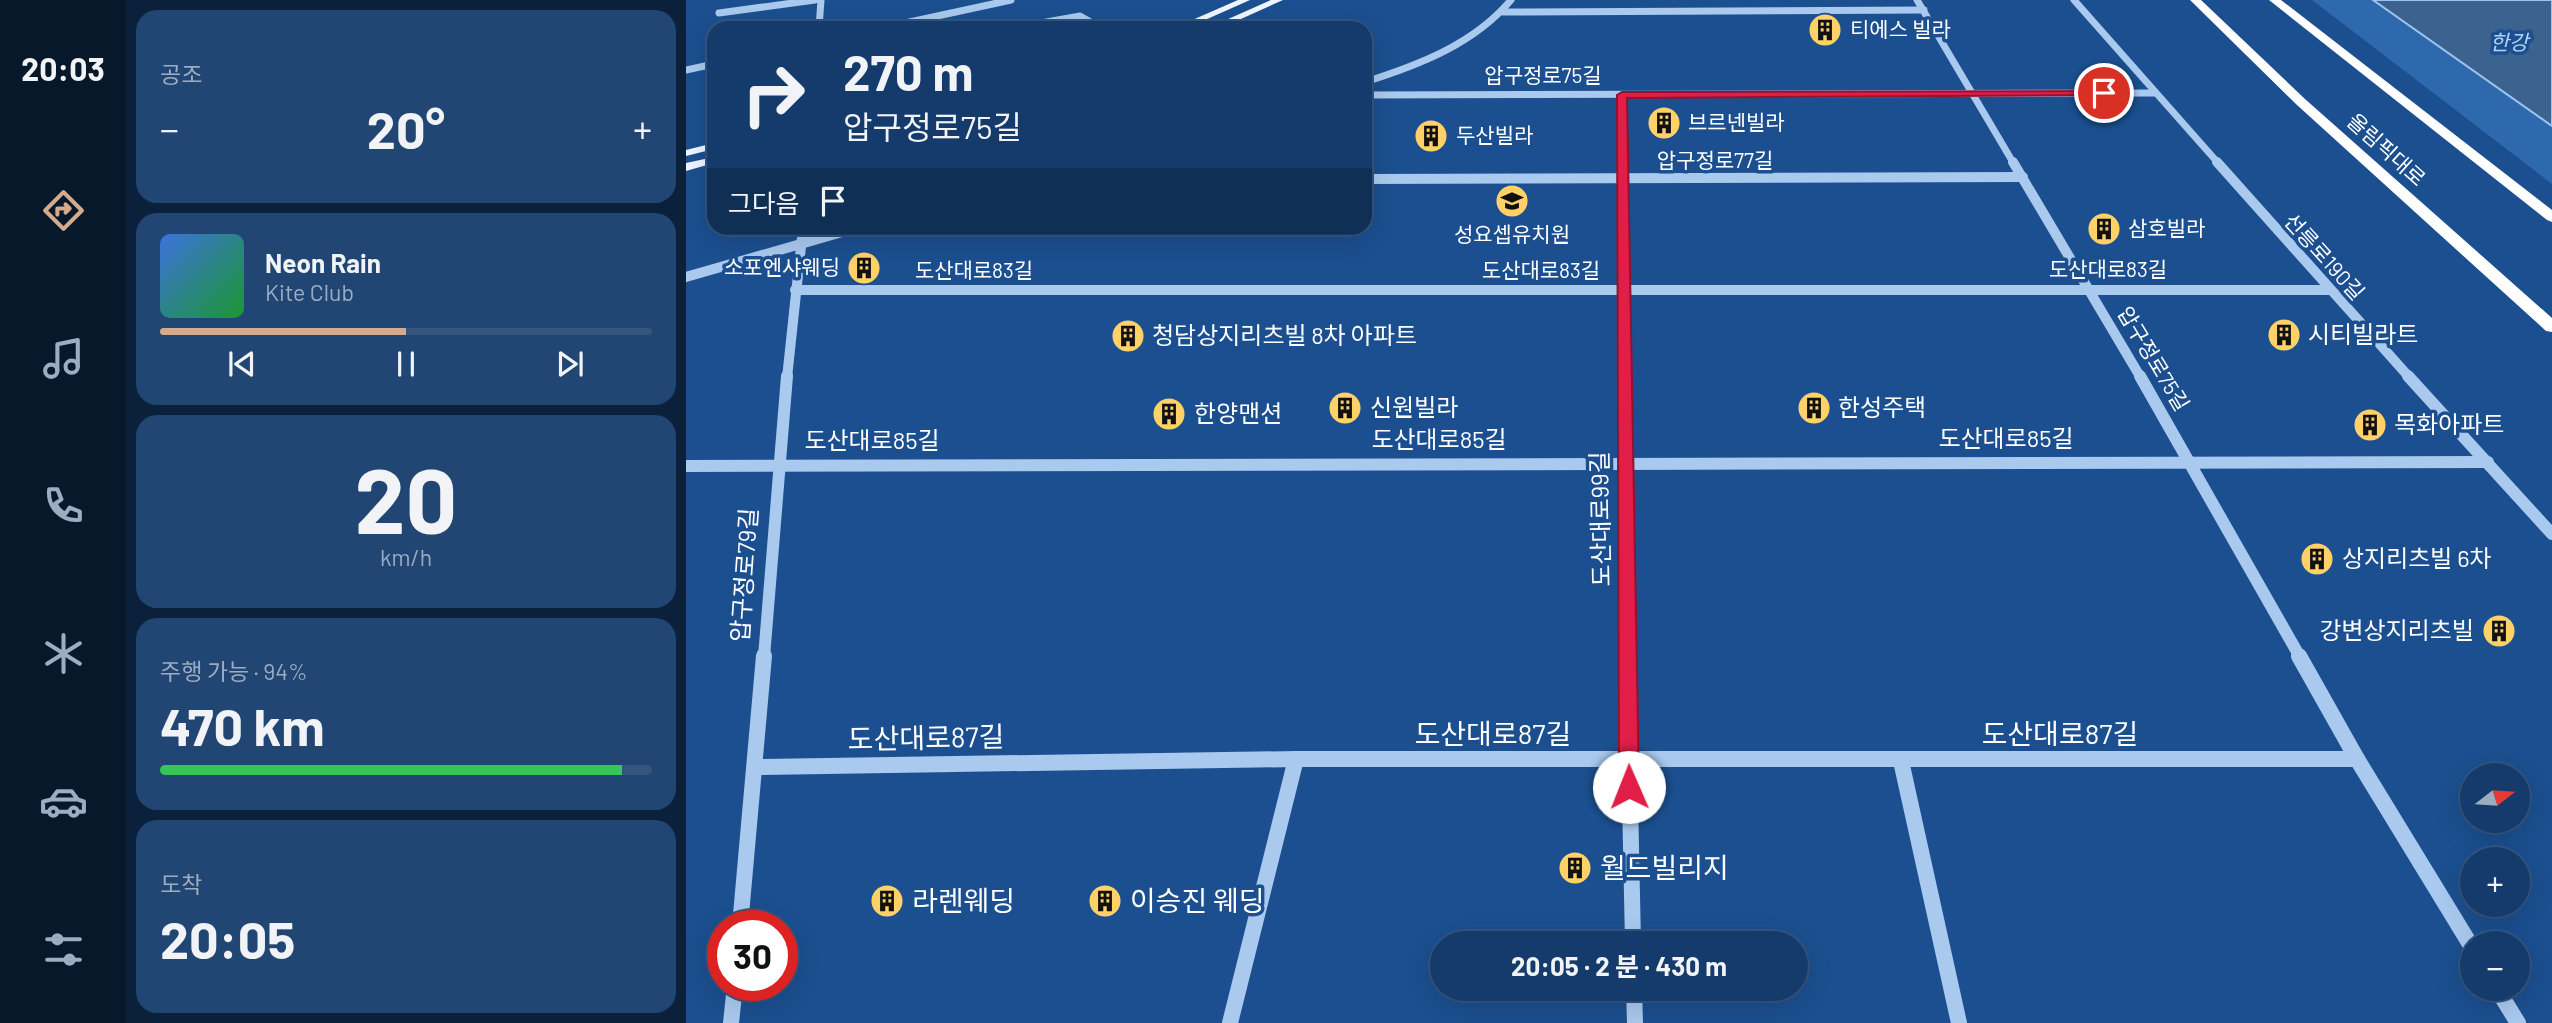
<!DOCTYPE html>
<html lang="ko">
<head>
<meta charset="utf-8">
<style>
	body { margin:0; font-family:Barlow,"Noto Sans KR",sans-serif; background:#214673; color:#f1f3f6; height:100vh; display:flex; flex-direction:column; font-size:26px; white-space:nowrap }
	* { box-sizing:border-box; margin:0 }
	p { font-size:23px; color:#9dadc1 }
	.icon { flex:none; width:38px; height:38px; fill:none; stroke:currentColor; stroke-width:2; stroke-linecap:round; stroke-linejoin:round }
	.map { position:relative; flex:1; overflow:hidden }
	.details { display:flex; flex-direction:column; gap:10px; padding:10px; background:#0b203b; width:560px }
	.details>* { flex:none }
	.top-card { position:absolute; left:21px; top:21px; width:665px; height:214px; border-radius:21px; box-shadow:0 7px 28px #0002,0 0 0 2px #33557e; background:#143b6b; color:#f1f3f6; overflow:hidden }
	.needle { width:46px; rotate:73deg }
	.fabs { position:absolute; left:1774px; top:763px; display:grid; gap:14px }
	.fabs a { display:grid; place-items:center; width:70px; height:70px; border-radius:50%; background:#143b6b; box-shadow:0 7px 28px #0002,0 0 0 2px #33557e; font-size:35px }
	.speed { position:absolute; left:21px; top:910px; display:flex; gap:14px; font-size:35px; font-weight:700; text-align:center }
	.speed>* { display:grid; place-content:center; width:91px; height:91px; border-radius:50%; background:#143b6b; box-shadow:0 7px 28px #0002,0 0 0 2px #33557e; line-height:1 }
	.speed .limit { border:10px solid #d22; background:#fff; color:#111 }
	.pin { position:absolute; display:grid; place-items:center; width:60px; height:60px; color:#fff; margin:-30px; border:4px solid #fff; border-radius:50%; box-shadow:0 2px 7px #0007 }
	.me { position:absolute; width:77px; margin:-38px; rotate:359deg; stroke-linejoin:round; filter:drop-shadow(0 0 5px #0008) }
	.turn { display:flex; align-items:center; gap:24px; height:147px; padding:0 21px; font-size:32px }
	.turn .icon { width:91px; height:91px; stroke-width:2.5 }
	.turn b { display:block; font-size:49px; line-height:60px }
	.then { display:flex; align-items:center; height:66px; padding:0 21px; background:#0003; gap:14px; font-size:26px }
	.big { font-size:52px; font-weight:700; line-height:1.1 }
	.details .tile { flex:1; display:flex; flex-direction:column; justify-content:center; gap:10px; min-width:0; padding:0 24px; border-radius:21px; background:#214673 }
	.details .dial { align-items:center; gap:0 }
	.dial b { font-size:91px; line-height:1 }
	.song { display:flex; align-items:center; gap:21px }
	.cover { width:84px; height:84px; border-radius:10px; background:linear-gradient(135deg,hsl(220 70% 55%),hsl(130 70% 35%)) }
	.played { height:7px; border-radius:4px; background:linear-gradient(90deg,#d6ab8b 50%,#33557e 50%) }
	.keys { display:flex; justify-content:space-around; direction:ltr }
	.heat { display:flex; justify-content:space-between; align-items:center; font-size:38px; direction:ltr }
	.charge { height:10px; border-radius:5px; background:linear-gradient(90deg,#34c759 94%,#33557e 0) }
	.trip { position:absolute; left:744px; top:931px; width:378px; height:70px; border-radius:35px; background:#143b6b; box-shadow:0 7px 28px #0002,0 0 0 2px #33557e; font-weight:700; line-height:70px; text-align:center }
	main { display:flex; flex:1; min-height:0 }
	.tab-bar { display:flex; flex-direction:column; width:126px; justify-content:space-around; align-items:center; background:#08182b; color:#9dadc1 }
	.tab-bar .icon { width:49px; height:49px }
	.tab-bar .active { color:#d6ab8b }
	.tab-bar b { font-size:32px; color:#f1f3f6 }
	.map>svg:first-child { display:block }
	.green { fill:#2e69ad }
	.water { fill:#3c6290; stroke:#9cc4f0; stroke-width:2 }
	.lines { fill:none; stroke-linecap:round; stroke-linejoin:round }
	.minor-far3 { stroke:#a9c9ee; stroke-width:7 }
	.minor-far2 { stroke:#a9c9ee; stroke-width:10 }
	.minor-far1 { stroke:#a9c9ee; stroke-width:12 }
	.minor { stroke:#a9c9ee; stroke-width:16 }
	.major { fill:#f0f6ff; fill-rule:evenodd }
	.highway { fill:#fff; fill-rule:evenodd }
	.route { fill:#e11d48; stroke:#92132f; stroke-width:2 }
	.labels { text-anchor:middle; stroke-width:7; stroke-linejoin:round; paint-order:stroke }
	.far-poi-label { font-size:21px; fill:#fff; stroke:#1b4f8f; text-anchor:start }
	.far-water-label { font-size:21px; font-style:italic; fill:#b5d3f5; stroke:#1b4f8f }
	.far-street-label { font-size:21px; fill:#fff; stroke:#1b4f8f }
	.poi-label { font-size:24px; fill:#fff; stroke:#1b4f8f; text-anchor:start }
	.street-label { font-size:24px; fill:#fff; stroke:#1b4f8f }
	.near-street-label { font-size:28px; fill:#fff; stroke:#1b4f8f }
	.near-poi-label { font-size:28px; fill:#fff; stroke:#1b4f8f; text-anchor:start }
</style>
</head>
<body>
<main>
<nav class="tab-bar">
<b>20:03</b>
<svg class="icon active" aria-label="directions" viewBox="0 0 24 24"><path d="M12 3l9 9-9 9-9-9zM9 14v-3h6M13 9l2 2-2 2"/></svg>
<svg class="icon" aria-label="music" viewBox="0 0 24 24"><path d="M9 18V5l10-2v13"/><circle cx="6" cy="18" r="3"/><circle cx="16" cy="16" r="3"/></svg>
<svg class="icon" aria-label="phone" viewBox="0 0 24 24"><path d="M5 4h4l2 5-3 2q2 4 5 5l2-3 5 2v4C11 20 4 13 5 4z"/></svg>
<svg class="icon" aria-label="climate" viewBox="0 0 24 24"><path d="M12 3v18M4 7l16 10M4 17L20 7"/></svg>
<svg class="icon" aria-label="car" viewBox="0 0 24 24"><path d="M5 17H2v-5l4-1 3-4h7l3 4 3 1v5h-3M9 17h6M6 11h13"/><circle cx="7" cy="17" r="2"/><circle cx="17" cy="17" r="2"/></svg>
<svg class="icon" aria-label="filters" viewBox="0 0 24 24"><path d="M4 7h16M4 17h16"/><circle cx="9" cy="7" r="2"/><circle cx="15" cy="17" r="2"/></svg>
</nav>
<section class="details">
<div class="tile"><p>공조</p>
<div class="heat"><a>−</a><b class="big">20°</b><a>+</a></div>
</div>
<div class="tile">
<div class="song"><i class="cover"></i><div><b>Neon Rain</b><p>Kite Club</p></div></div>
<div class="played"></div>
<div class="keys"><svg class="icon" aria-label="previous" viewBox="0 0 24 24"><path d="M18 5L8 12l10 7zM5 5v14"/></svg><svg class="icon" aria-label="pause" viewBox="0 0 24 24"><path d="M8 5v14M16 5v14"/></svg><svg class="icon" aria-label="next" viewBox="0 0 24 24"><path d="M6 5l10 7-10 7zM19 5v14"/></svg></div>
</div>
<div class="tile dial"><b>20</b><p>km/h</p></div>
<div class="tile"><p>주행 가능 · 94%</p><b class="big">470 km</b><div class="charge"></div></div>
<div class="tile"><p>도착</p><b class="big">20:05</b></div>
</section>
<div class="map">
<svg width="1866" height="1023" viewBox="0 0 1866 1023">
	<rect width="100%" height="100%" fill="#1b4f8f"/>
	<!-- green -->
	<polygon class="green" points="1626,0 1687,0 1866,126 1866,184"/>
	<!-- water -->
	<polygon class="water" points="1687,0 1866,0 1866,126"/>
	<g class="lines">
		<!-- minor-far3 -->
		<g class="minor-far3">
			<polyline points="1231,0 1328,164"/>
			<polyline points="1388,0 1533,164"/>
			<polyline points="817,12 1238,10"/>
			<polyline points="33,13 129,0"/>
			<polyline points="355,23 394,16 415,28"/>
			<polyline points="133,28 135,0"/>
			<polyline points="196,28 325,0"/>
			<polyline points="0,70 28,64"/>
			<path d="M679 82C733 65 788 44 825 0"/>
			<polyline points="679,95 1469,93"/>
			<polyline points="936,95 937,164"/>
		</g>
		<!-- minor-far2 -->
		<g class="minor-far2">
			<polyline points="937,162 939,378"/>
			<polyline points="1327,162 1455,378"/>
			<polyline points="1531,162 1724,378"/>
			<polyline points="679,179 1337,177"/>
			<polyline points="0,277 170,228"/>
			<polyline points="109,290 1644,290"/>
			<polyline points="101,378 117,228"/>
		</g>
		<!-- minor-far1 -->
		<g class="minor-far1">
			<polyline points="939,376 941,657"/>
			<polyline points="1454,376 1614,657"/>
			<polyline points="1722,376 1866,534"/>
			<polyline points="0,466 1802,462"/>
			<polyline points="78,657 101,376"/>
		</g>
		<!-- minor -->
		<g class="minor">
			<polyline points="941,656 947,943"/>
			<polyline points="1613,656 1671,759 1787,949"/>
			<polyline points="1215,761 1273,1023"/>
			<polyline points="70,767 610,759 1671,759"/>
			<polyline points="54,926 78,656"/>
			<polyline points="948,989 949,1023"/>
			<polyline points="1811,989 1832,1023"/>
			<polyline points="45,1023 49,985"/>
			<polyline points="544,1023 610,759"/>
		</g>
		<!-- major -->
		<g class="major">
			<polygon points="552,0 564,0 501,28 488,28"/>
			<polygon points="585,0 597,0 535,28 522,28"/>
			<polygon points="28,143 28,149 0,156 0,150"/>
			<polygon points="28,157 28,163 0,171 0,163"/>
		</g>
		<!-- highway -->
		<g class="highway">
			<polygon points="1504,0 1515,0 1619,99 1866,318 1866,332 1860,331 1611,105"/>
			<polygon points="1583,0 1595,0 1866,210 1866,222 1861,220"/>
		</g>
	</g>
	<!-- route -->
	<polygon class="route" points="1418,91 1421,91 1421,95 941,98 953,787 950,793 943,796 936,793 933,787 931,95 936,92"/>
	<!-- icons -->
	<defs>
		<symbol id="building-disc" viewBox="-11 -11 22 22"><circle r="9.5" fill="#ffd166" stroke="#1b4f8f"/><path d="M-4-6H4V6H1V3H-1V6H-4ZM-2.5-4.3h1.7v1.8h-1.7ZM.8-4.3h1.7v1.8H.8ZM-2.5-1h1.7V.8h-1.7ZM.8-1h1.7V.8H.8Z" fill="#111"/></symbol>
		<symbol id="school-disc" viewBox="-11 -11 22 22"><circle r="9.5" fill="#ffd166" stroke="#1b4f8f"/><path d="M0-5L7-2L0 1L-7-2ZM-4 1L0 2.5L4 1V4Q0 6-4 4Z" fill="#111"/></symbol>
	</defs>
	<g fill-rule="evenodd">
		<use href="#building-disc" x="1120" y="11" width="38" height="38"/>
		<use href="#building-disc" x="959" y="104" width="38" height="38"/>
		<use href="#building-disc" x="726" y="117" width="38" height="38"/>
		<use href="#school-disc" x="807" y="182" width="38" height="38"/>
		<use href="#building-disc" x="1399" y="210" width="38" height="38"/>
		<use href="#building-disc" x="159" y="249" width="38" height="38"/>
		<use href="#building-disc" x="1579" y="316" width="38" height="38"/>
		<use href="#building-disc" x="423" y="317" width="38" height="38"/>
		<use href="#building-disc" x="640" y="389" width="38" height="38"/>
		<use href="#building-disc" x="1109" y="389" width="38" height="38"/>
		<use href="#building-disc" x="464" y="395" width="38" height="38"/>
		<use href="#building-disc" x="1665" y="406" width="38" height="38"/>
		<use href="#building-disc" x="1612" y="540" width="38" height="38"/>
		<use href="#building-disc" x="1794" y="612" width="38" height="38"/>
		<use href="#building-disc" x="870" y="849" width="38" height="38"/>
		<use href="#building-disc" x="182" y="882" width="38" height="38"/>
		<use href="#building-disc" x="400" y="882" width="38" height="38"/>
	</g>
	<g class="labels">
		<!-- far-poi labels -->
		<g class="far-poi-label">
			<text x="1164" y="37">티에스 빌라</text>
			<text x="1002" y="130">브르넨빌라</text>
			<text x="770" y="143">두산빌라</text>
			<text x="1442" y="236">삼호빌라</text>
			<text x="826" y="242" text-anchor="middle">성요셉유치원</text>
			<text x="154" y="275" text-anchor="end">소포엔샤웨딩</text>
		</g>
		<!-- far-water labels -->
		<g class="far-water-label">
			<text x="1823" y="50">한강</text>
		</g>
		<!-- far-street labels -->
		<g class="far-street-label">
			<text x="857" y="83">압구정로75길</text>
			<text transform="translate(1700 150) rotate(42)" y="7">올림픽대로</text>
			<text x="1029" y="168">압구정로77길</text>
			<text transform="translate(1638 257) rotate(48)" y="7">선릉로190길</text>
			<text x="1422" y="277">도산대로83길</text>
			<text x="288" y="278">도산대로83길</text>
			<text x="855" y="278">도산대로83길</text>
			<text transform="translate(1467 359) rotate(59)" y="7">압구정로75길</text>
		</g>
		<!-- poi labels -->
		<g class="poi-label">
			<text x="1622" y="343">시티빌라트</text>
			<text x="466" y="344">청담상지리츠빌 8차 아파트</text>
			<text x="684" y="416">신원빌라</text>
			<text x="1152" y="416">한성주택</text>
			<text x="508" y="422">한양맨션</text>
			<text x="1708" y="433">목화아파트</text>
			<text x="1656" y="567">상지리츠빌 6차</text>
			<text x="1788" y="639" text-anchor="end">강변상지리츠빌</text>
		</g>
		<!-- street labels -->
		<g class="street-label">
			<text x="1320" y="447">도산대로85길</text>
			<text x="753" y="448">도산대로85길</text>
			<text x="186" y="449">도산대로85길</text>
			<text transform="translate(915 519) rotate(-91)" y="8">도산대로99길</text>
			<text transform="translate(59 575) rotate(-86)" y="8">압구정로79길</text>
		</g>
		<!-- near-street labels -->
		<g class="near-street-label">
			<text x="807" y="744">도산대로87길</text>
			<text x="1374" y="744">도산대로87길</text>
			<text transform="translate(240 738) rotate(-1)" y="10">도산대로87길</text>
		</g>
		<!-- near-poi labels -->
		<g class="near-poi-label">
			<text x="914" y="878">월드빌리지</text>
			<text x="226" y="911">라렌웨딩</text>
			<text x="444" y="911">이승진 웨딩</text>
		</g>
	</g>
</svg>
<div class="fabs">
<a><svg class="needle" viewBox="-14 -14 28 28"><path d="M0-13l5 13h-10z" fill="#e53935"/><path d="M0 13l5-13h-10z" fill="#9dadc1"/></svg></a>
<a>+</a>
<a>−</a>
</div>
<div class="speed"><div class="limit">30</div></div>
<div class="pin" style="left:1418px;top:93px;background:#d93025"><svg class="icon" aria-label="arrive" viewBox="0 0 24 24"><path d="M6 21V4h12l-3 4 3 4H6"/></svg></div>
<svg class="me" style="left:943px;top:787px" viewBox="-20 -20 40 40"><circle r="19" fill="#fff"/><path d="M0-13L10 11 0 6-10 11z" fill="#e11d48"/></svg>
<div class="trip">20:05 · 2 분 · 430 m</div>
<div class="top-card">
<div class="turn"><svg class="icon" aria-label="right" viewBox="0 0 24 24"><path d="M7 20v-9h11M14 6l5 5-5 5"/></svg><div><b>270 m</b>압구정로75길</div></div>
<div class="then">그다음<svg class="icon" aria-label="arrive" viewBox="0 0 24 24"><path d="M6 21V4h12l-3 4 3 4H6"/></svg></div>
</div>
</div>
</main>
</body>
</html>
